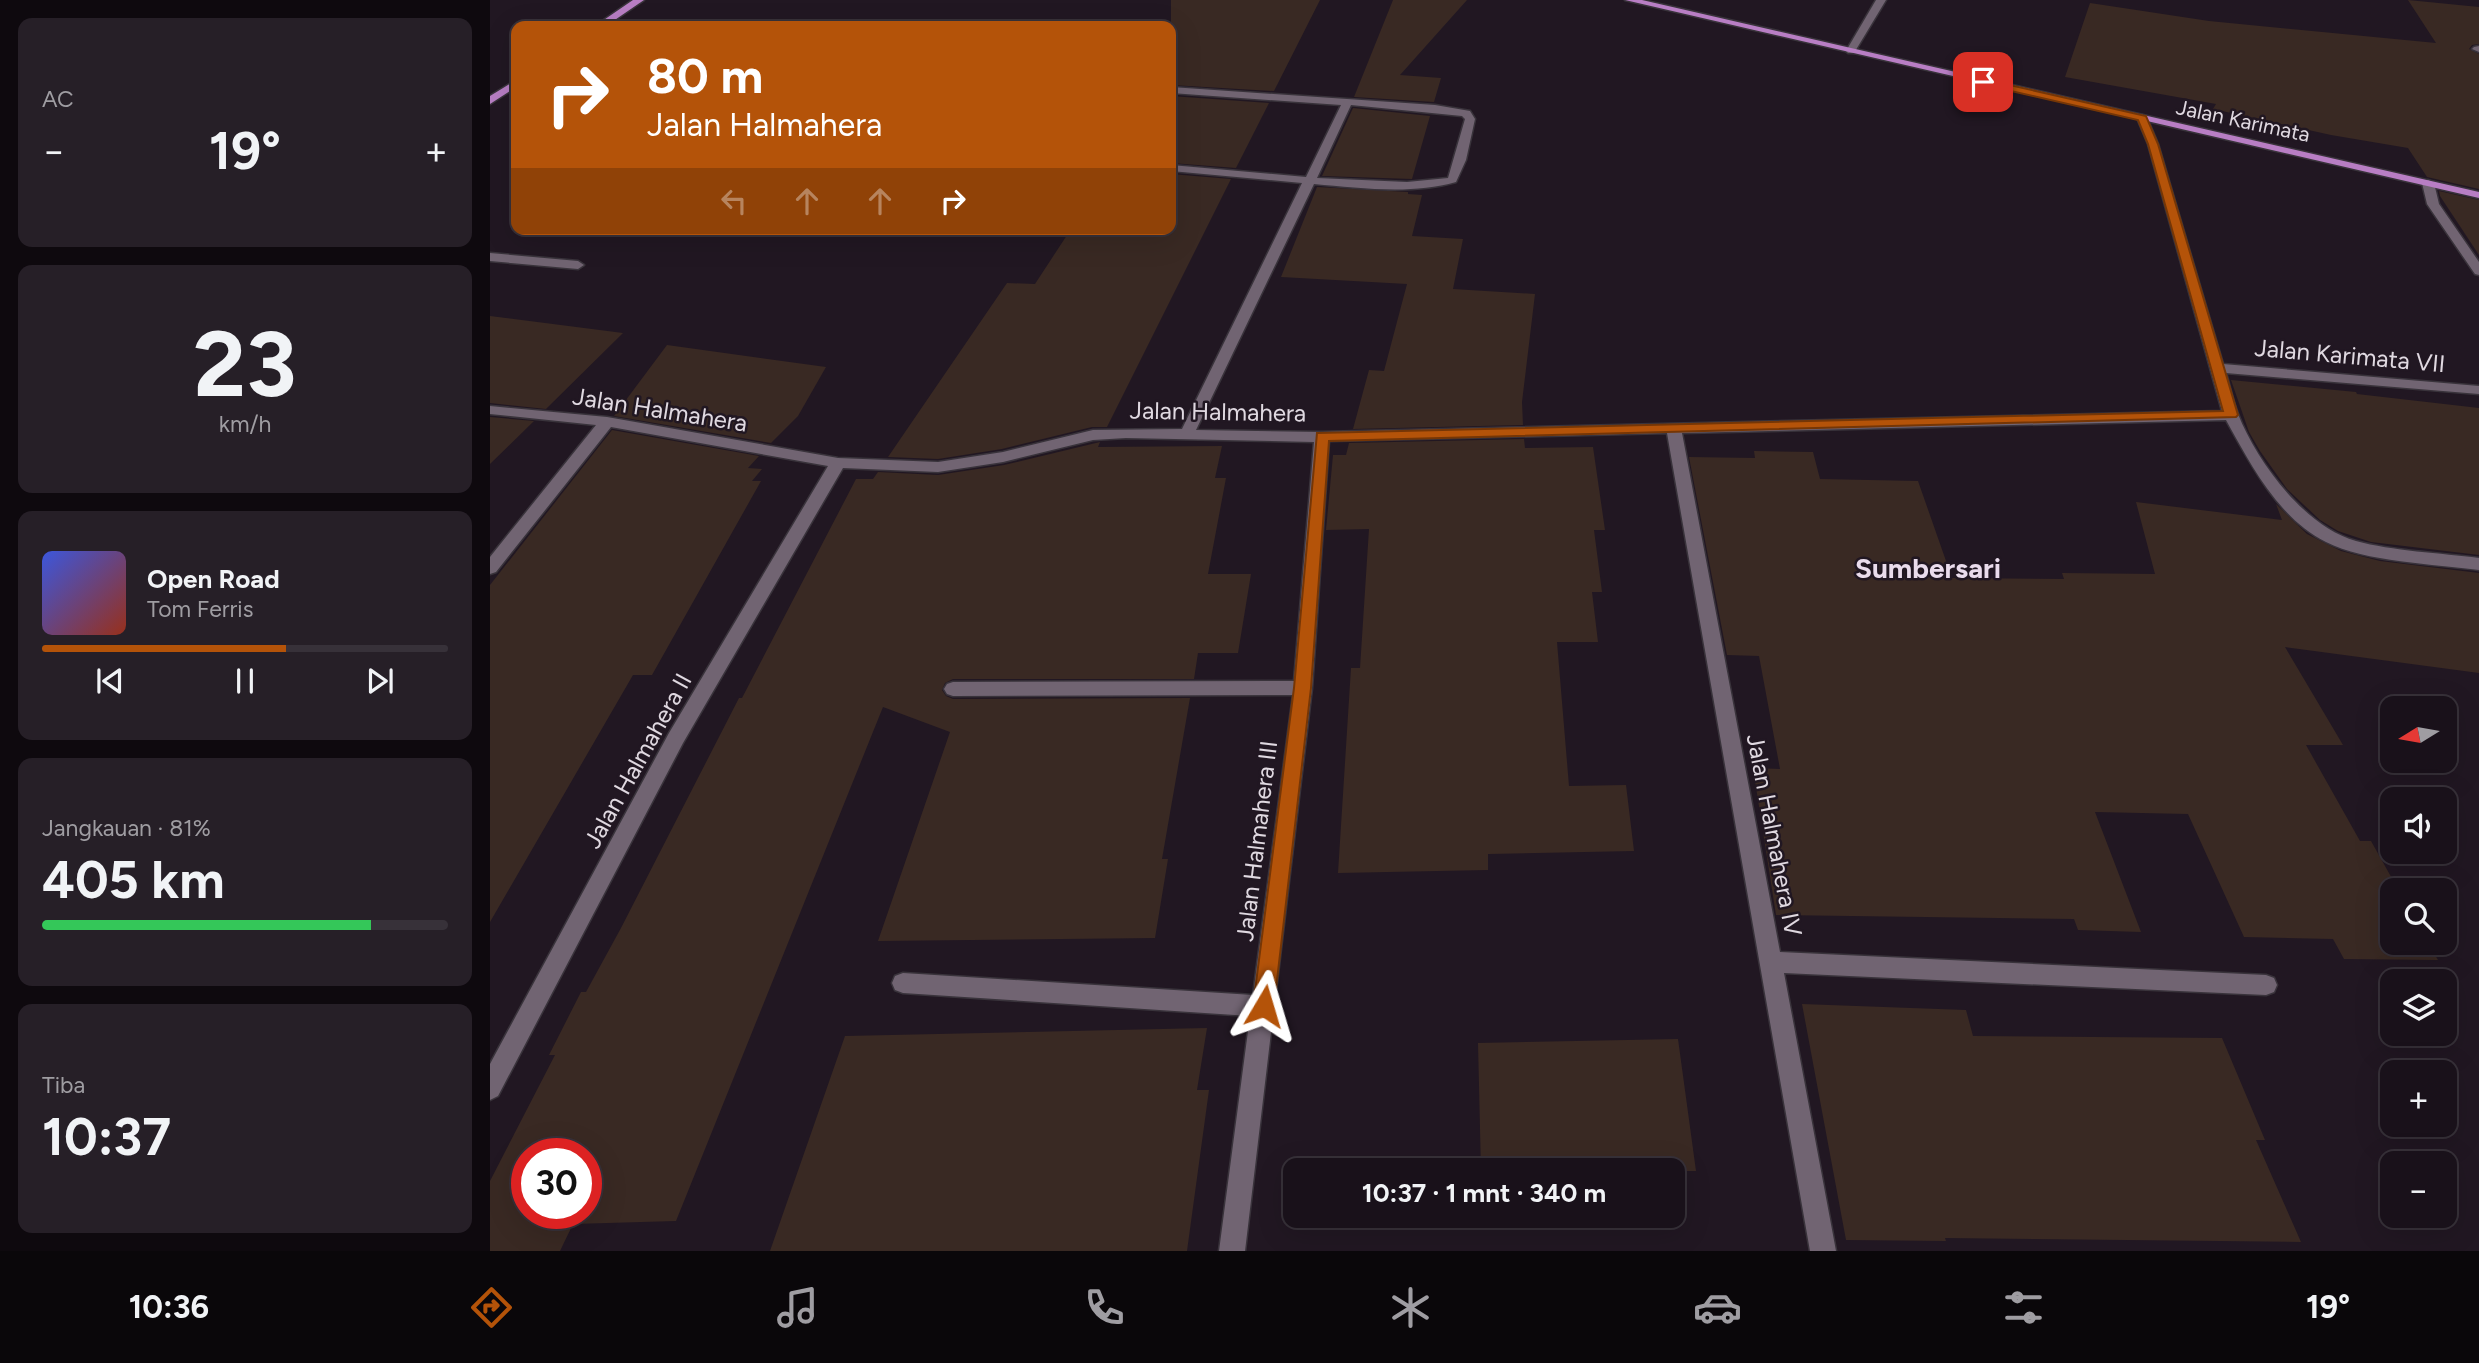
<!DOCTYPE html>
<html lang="id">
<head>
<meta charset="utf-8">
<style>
	body { margin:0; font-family:Figtree,sans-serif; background:#261f27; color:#f1f3f6; height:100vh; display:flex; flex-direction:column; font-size:26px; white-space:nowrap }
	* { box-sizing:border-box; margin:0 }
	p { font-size:23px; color:#9f9da2 }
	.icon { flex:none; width:38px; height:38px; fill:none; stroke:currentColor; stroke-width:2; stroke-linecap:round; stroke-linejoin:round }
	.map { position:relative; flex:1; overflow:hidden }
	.sheet { display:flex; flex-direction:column; gap:18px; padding:18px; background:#0e090e; width:490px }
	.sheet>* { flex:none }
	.hud { position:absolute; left:21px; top:21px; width:665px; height:214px; border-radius:14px; box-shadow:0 7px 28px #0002,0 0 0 2px #373139; background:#b45309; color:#fff; overflow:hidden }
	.needle { width:46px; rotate:259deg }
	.buttons { position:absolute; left:1890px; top:696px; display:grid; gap:14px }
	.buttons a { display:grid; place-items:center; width:77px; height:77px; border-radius:14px; background:#19111a; box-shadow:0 7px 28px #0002,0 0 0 2px #373139; font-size:35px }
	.speed { position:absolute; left:21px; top:1138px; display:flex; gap:14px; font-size:35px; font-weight:700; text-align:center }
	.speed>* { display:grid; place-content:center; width:91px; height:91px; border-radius:50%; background:#19111a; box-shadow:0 7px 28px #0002,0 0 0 2px #373139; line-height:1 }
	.speed .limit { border:10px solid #d22; background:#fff; color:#111 }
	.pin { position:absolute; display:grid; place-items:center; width:60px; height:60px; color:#fff; margin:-30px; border-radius:14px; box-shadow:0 4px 10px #0006 }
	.me { position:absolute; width:77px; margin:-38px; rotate:7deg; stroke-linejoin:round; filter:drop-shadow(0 0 5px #0008) }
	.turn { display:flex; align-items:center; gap:24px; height:147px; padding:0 21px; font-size:32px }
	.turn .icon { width:91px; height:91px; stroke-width:2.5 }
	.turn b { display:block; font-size:49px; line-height:60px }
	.lanes { display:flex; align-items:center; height:66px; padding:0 21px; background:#0003; justify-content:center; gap:35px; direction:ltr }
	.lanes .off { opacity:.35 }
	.big { font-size:52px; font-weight:700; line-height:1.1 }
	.sheet .tile { flex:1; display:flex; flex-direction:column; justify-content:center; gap:10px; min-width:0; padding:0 24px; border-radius:14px; background:#261f27 }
	.sheet .dial { align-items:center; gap:0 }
	.dial b { font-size:91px; line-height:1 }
	.song { display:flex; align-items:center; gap:21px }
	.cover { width:84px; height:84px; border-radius:10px; background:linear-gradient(135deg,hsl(230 70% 55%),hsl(10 70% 35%)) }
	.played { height:7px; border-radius:4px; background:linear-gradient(90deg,#b45309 60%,#373139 60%) }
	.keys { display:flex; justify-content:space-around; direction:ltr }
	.heat { display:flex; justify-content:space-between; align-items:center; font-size:38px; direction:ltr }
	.charge { height:10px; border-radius:5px; background:linear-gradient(90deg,#34c759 81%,#373139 0) }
	.trip { position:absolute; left:793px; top:1158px; width:402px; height:70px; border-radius:14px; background:#19111a; box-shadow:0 7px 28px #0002,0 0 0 2px #373139; font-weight:700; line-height:70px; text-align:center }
	.menu { display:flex; height:112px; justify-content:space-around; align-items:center; background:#0a070a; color:#9f9da2 }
	.menu .icon { width:49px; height:49px }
	.menu .on { color:#b45309 }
	.menu b { font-size:32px; color:#f1f3f6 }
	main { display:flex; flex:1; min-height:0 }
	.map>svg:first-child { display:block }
	.building { fill:#392923; fill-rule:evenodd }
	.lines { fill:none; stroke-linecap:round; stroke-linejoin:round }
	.minor-casing { stroke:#39333b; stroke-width:3 }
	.major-casing { stroke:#39333b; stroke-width:3 }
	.minor { fill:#716472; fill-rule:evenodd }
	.major { fill:#b87ec4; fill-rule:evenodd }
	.route { fill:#b45309; stroke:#753606; stroke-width:2 }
	.labels { text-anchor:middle; stroke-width:5; stroke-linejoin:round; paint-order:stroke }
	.far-street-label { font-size:21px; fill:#e0d9e1; stroke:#211722 }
	.street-label { font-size:24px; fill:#e0d9e1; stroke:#211722 }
	.quarter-label { font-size:28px; font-weight:bold; fill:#eadcec; stroke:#211722 }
</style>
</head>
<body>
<main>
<section class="sheet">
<div class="tile"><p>AC</p>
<div class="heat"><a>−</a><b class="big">19°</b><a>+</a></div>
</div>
<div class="tile dial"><b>23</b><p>km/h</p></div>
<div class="tile">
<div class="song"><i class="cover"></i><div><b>Open Road</b><p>Tom Ferris</p></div></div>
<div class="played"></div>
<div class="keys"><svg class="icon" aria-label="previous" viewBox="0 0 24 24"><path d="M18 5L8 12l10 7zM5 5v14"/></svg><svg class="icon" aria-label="pause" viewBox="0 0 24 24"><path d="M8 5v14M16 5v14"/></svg><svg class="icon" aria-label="next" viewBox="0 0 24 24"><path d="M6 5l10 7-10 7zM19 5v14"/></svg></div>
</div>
<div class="tile"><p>Jangkauan · 81%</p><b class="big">405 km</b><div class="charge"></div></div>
<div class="tile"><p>Tiba</p><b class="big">10:37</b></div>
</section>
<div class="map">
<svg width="1989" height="1251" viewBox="0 0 1989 1251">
	<rect width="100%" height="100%" fill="#211722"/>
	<!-- building -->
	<g class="building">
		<polygon points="681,0 830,0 784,91 681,85"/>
		<polygon points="903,0 977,0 910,75 951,78 944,102 864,97"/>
		<polygon points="1918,0 1989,7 1989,44 1982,45 1979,49 1989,54 1989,189 1937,177 1918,148 1841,135 1723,109 1726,104 1575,77 1600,3 1719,21 1946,43"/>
		<polygon points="681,96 779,103 746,168 681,163"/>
		<polygon points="863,108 940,116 922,179 832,176"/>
		<polygon points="681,174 741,179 617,427 602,427 512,449 448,459 398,457 517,283 545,284 581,229 640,232 641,229 681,229"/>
		<polygon points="827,187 918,192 918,194 932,195 922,236 973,239 963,289 1045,294 1032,402 1033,425 863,429 879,370 894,371 917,284 791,277"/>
		<polygon points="1949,191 1989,200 1989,255 1950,196"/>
		<polygon points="0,316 133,333 56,409 0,403"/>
		<polygon points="177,345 336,367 308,416 281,443 124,416"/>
		<polygon points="1741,380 1866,392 1867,394 1989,408 1989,555 1881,542 1848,531 1830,520 1797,489 1770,451 1759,432"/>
		<polygon points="0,417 44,421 0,464"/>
		<polygon points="122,430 269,456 258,468 272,469 262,481 271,481 162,675 143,675 0,922 0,585"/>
		<polygon points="1034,439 1035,448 1103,447 1115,530 1104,530 1112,592 1102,592 1108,642 1067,642 1079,786 1136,785 1144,851 998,854 998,870 848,873 861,668 870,668 879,529 836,530 843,455 856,455 859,443"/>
		<path d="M610 442 608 447 732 446 725 478H736L718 574H761L748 653H708L704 679H463L455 683 452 690 456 696 463 699 700 698 672 859H678L665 938 388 941 460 732 393 707 186 1221 83 1224 70 1251H0V1181L65 1055H59L91 992H96L131 928 249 698H252L366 479H383L388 472 448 475 514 465ZM37 1153H96V1213H37Z"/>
		<polygon points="1264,451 1323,452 1330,479 1428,481 1462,578 1574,579 1572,573 1665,574 1646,502 1792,520 1786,504 1817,534 1851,551 1890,561 1989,573 1989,673 1795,647 1853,745 1816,745 1870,841 1881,841 1909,891 1902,891 1902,943 1938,943 1948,960 1854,959 1843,939 1754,937 1698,814 1605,812 1651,932 1588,930 1584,919 1286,915 1263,768 1290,769 1269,656 1237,655 1199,457 1265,458"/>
		<polygon points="1312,1004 1476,1010 1483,1036 1732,1038 1775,1140 1766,1140 1811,1242 1455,1238 1456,1241 1356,1240"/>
		<polygon points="717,1028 707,1090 719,1090 697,1251 280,1251 355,1036"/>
		<polygon points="1188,1039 1206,1171 991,1171 988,1043"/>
	</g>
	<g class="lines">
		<defs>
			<g id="minor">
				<polygon points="1386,0 1396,0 1364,53 1358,53 1356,51"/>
				<polygon points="1989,46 1989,52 1982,49 1984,47"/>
				<path d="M681 87 945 105 980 111 985 119 976 160 966 182C921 195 870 188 824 184L706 430 832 432 1732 411 1658 144 1647 118 1652 115 1657 118 1668 144 1733 364 1989 386V394L1736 373C1740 387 1743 401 1748 414 1767 462 1815 527 1866 541 1902 551 1951 553 1989 558V570C1945 564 1875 562 1836 542 1788 518 1761 465 1736 420L1192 433 1290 952 1776 975 1784 978 1787 985 1784 992 1776 995 1294 973 1346 1251H1320L1177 433 839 441 822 688 755 1251H729L760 1016 413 993 405 990 402 983 405 976 413 973 763 995 803 695 463 696 457 694 454 689 457 684 463 682 804 681 824 442 636 438 603 440 513 462 448 472 353 468 193 743 8 1096 0 1100V1064L179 733 338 466 121 427 6 572 0 574V557L106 425 0 414V406L117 417 348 458 448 462 513 452 603 430 692 429 812 183 681 171V165L816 177 851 105 681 93ZM861 105 972 116 975 119 958 178 917 182 827 178Z"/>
				<polygon points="1938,180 1944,183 1949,204 1989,262 1989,275 1985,274 1937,204 1932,183"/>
				<polygon points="0,253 88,261 94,265 88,269 0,261"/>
			</g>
			<g id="major">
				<polygon points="143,0 154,0 116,26 105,26"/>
				<polygon points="1135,0 1152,0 1989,192 1989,198"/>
				<polygon points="26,80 26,87 0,104 0,96"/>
			</g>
		</defs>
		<!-- minor casing -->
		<use href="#minor" class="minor-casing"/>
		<!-- major casing -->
		<use href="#major" class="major-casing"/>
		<!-- minor -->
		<use href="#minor" class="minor"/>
		<!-- major -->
		<use href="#major" class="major"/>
	</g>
	<!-- route -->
	<polygon class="route" points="1493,79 1656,116 1668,144 1748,415 1746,417 839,441 821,688 784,1006 781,1013 774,1015 766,1013 763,1006 804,688 827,433 1733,411 1658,144 1648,120 1490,84 1489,82"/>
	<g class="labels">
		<!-- far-street labels -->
		<g class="far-street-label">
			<text transform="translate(1753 121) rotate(12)" y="7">Jalan Karimata</text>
		</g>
		<!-- street labels -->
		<g class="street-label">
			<text transform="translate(1860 356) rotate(5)" y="8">Jalan Karimata VII</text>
			<text transform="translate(170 410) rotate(9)" y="8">Jalan Halmahera</text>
			<text transform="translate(728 412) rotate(1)" y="8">Jalan Halmahera</text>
			<text transform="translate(148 761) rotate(-61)" y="8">Jalan Halmahera II</text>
			<text transform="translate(1284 835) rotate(79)" y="8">Jalan Halmahera IV</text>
			<text transform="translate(767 841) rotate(-83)" y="8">Jalan Halmahera III</text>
		</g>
		<!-- quarter labels -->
		<g class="quarter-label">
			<text x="1438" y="578">Sumbersari</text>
		</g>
	</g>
</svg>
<div class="buttons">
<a><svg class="needle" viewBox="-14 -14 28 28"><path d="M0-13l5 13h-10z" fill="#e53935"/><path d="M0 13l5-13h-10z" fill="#9f9da2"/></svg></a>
<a><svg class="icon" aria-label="sound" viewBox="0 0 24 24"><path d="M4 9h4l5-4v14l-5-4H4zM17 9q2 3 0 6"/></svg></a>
<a><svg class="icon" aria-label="search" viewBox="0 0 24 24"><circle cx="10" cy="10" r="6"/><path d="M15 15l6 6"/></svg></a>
<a><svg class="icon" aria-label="layers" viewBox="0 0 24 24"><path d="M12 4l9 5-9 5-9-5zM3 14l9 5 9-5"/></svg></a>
<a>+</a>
<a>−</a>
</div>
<div class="speed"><div class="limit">30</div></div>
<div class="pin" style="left:1493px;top:82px;background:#d93025"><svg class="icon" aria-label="arrive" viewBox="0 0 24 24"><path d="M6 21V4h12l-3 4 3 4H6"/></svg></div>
<svg class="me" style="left:774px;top:1006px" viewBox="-20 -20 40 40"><path d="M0-17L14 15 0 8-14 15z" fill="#b45309" stroke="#fff" stroke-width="4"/></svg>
<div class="trip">10:37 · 1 mnt · 340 m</div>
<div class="hud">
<div class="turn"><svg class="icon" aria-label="right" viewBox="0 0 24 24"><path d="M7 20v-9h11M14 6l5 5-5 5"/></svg><div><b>80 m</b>Jalan Halmahera</div></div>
<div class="lanes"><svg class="icon off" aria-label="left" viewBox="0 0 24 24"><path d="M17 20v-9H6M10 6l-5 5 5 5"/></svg><svg class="icon off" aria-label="ahead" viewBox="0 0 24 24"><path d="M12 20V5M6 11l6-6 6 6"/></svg><svg class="icon off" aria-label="ahead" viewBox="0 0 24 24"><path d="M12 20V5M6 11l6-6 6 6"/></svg><svg class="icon" aria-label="right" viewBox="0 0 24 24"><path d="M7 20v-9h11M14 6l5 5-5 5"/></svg></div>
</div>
</div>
</main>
<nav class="menu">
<b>10:36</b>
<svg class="icon on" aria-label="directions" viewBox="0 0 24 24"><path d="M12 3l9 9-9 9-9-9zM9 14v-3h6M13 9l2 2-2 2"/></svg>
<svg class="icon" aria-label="music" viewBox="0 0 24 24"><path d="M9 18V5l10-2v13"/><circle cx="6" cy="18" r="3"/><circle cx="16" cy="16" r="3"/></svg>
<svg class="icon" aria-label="phone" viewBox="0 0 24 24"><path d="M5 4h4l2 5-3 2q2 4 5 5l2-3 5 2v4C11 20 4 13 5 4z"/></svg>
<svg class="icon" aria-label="climate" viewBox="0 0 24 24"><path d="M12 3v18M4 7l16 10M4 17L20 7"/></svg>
<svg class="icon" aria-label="car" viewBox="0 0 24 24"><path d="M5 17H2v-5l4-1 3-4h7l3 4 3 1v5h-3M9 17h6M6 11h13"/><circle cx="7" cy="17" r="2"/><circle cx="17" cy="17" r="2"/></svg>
<svg class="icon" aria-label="filters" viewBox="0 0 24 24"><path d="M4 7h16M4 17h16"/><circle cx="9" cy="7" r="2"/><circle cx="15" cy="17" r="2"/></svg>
<b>19°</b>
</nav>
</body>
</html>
